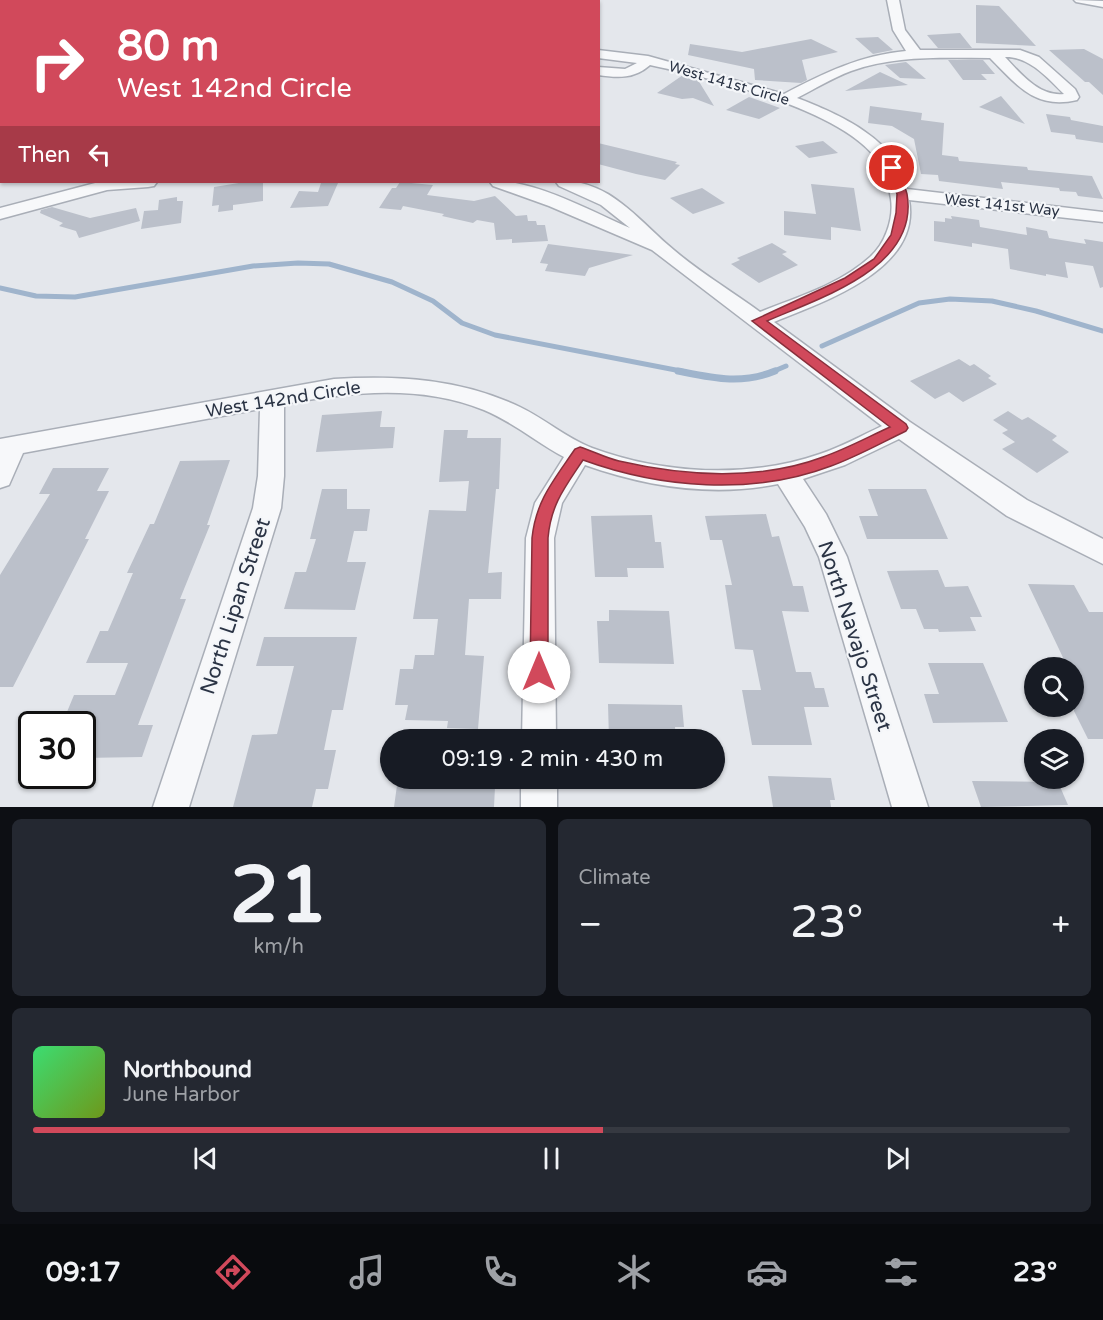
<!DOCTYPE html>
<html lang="en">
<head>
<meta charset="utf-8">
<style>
	body { margin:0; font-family:"Varela Round",sans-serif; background:#242831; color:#f1f3f6; height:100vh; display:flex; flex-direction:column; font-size:22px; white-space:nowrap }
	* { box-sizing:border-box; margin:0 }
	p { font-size:20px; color:#9ea1a6 }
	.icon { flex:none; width:33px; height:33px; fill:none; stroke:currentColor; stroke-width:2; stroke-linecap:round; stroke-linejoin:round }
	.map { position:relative; height:807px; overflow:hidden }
	.sheet { display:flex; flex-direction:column; gap:12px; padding:12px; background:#0d0f14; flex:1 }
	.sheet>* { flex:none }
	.banner { position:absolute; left:0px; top:0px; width:600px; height:183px; box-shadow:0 2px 4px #0004; background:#d1495b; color:#fff; overflow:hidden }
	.buttons { position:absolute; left:1024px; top:657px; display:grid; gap:12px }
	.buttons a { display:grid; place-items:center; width:60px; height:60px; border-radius:50%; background:#171b24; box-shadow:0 2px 4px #0004; font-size:30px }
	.speed { position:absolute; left:18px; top:711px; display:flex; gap:12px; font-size:30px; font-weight:700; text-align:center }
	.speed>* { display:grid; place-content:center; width:78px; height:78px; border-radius:50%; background:#171b24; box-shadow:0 2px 4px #0004; line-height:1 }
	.speed .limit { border:3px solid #111; border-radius:9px; background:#fff; color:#111 }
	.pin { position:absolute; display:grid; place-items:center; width:51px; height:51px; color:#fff; margin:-26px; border:3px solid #fff; border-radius:50%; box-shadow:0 2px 6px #0007 }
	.me { position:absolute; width:66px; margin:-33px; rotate:0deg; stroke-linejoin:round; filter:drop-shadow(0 0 4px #0008) }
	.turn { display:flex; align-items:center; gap:21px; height:126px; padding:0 18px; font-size:27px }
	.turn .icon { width:78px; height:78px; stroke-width:2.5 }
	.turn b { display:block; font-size:42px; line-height:51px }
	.then { display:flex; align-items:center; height:57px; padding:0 18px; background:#0003; gap:12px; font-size:22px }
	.big { font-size:45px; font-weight:600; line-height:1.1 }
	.sheet .widget { flex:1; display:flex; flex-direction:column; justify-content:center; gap:9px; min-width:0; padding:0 21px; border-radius:9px; background:#242831 }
	.sheet .dial { align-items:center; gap:0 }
	.dial b { font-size:78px; line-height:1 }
	.song { display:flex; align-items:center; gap:18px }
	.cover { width:72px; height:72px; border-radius:9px; background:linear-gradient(135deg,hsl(140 70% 55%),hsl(80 70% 35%)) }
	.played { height:6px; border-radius:3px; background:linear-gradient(90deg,#d1495b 55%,#363941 55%) }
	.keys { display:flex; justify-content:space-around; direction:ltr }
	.heat { display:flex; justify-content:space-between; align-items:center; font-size:33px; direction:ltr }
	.sheet .tiles { flex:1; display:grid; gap:12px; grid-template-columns:1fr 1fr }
	.widget:last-child { grid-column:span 2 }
	.trip { position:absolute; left:380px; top:729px; width:345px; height:60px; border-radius:30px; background:#171b24; box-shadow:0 2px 4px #0004; font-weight:600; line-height:60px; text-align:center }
	.menu { display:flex; height:96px; justify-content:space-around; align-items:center; background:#090b0e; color:#9ea1a6 }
	.menu .icon { width:42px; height:42px }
	.menu .on { color:#d1495b }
	.menu b { font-size:27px; color:#f1f3f6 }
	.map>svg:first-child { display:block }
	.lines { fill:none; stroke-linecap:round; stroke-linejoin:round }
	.stream-far1 { stroke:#9fb4cc; stroke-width:5 }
	.stream { stroke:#9fb4cc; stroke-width:7 }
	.building { fill:#bbc0ca }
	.minor-casing { stroke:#a9aeb7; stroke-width:3 }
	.minor { fill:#f7f8fa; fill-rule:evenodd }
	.route { fill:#d1495b; stroke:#882f3b; stroke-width:1.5 }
	.labels { text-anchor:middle; stroke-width:4.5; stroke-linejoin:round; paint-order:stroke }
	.far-street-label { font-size:15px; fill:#2b3445; stroke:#f4f6f9 }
	.street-label { font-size:18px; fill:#2b3445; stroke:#f4f6f9 }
	.near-street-label { font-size:21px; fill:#2b3445; stroke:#f4f6f9 }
</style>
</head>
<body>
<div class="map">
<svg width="1103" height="807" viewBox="0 0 1103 807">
	<rect width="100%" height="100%" fill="#e4e7ec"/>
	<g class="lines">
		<!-- stream-far1 -->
		<g class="stream-far1">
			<polyline points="0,288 36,296 75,297 253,266 298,263 329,264 392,282 433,301 462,323 495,335 686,372"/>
			<polyline points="822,346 919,303 950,299 992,301 1036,311 1103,331"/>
			<polyline points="772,372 786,366"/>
		</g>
		<!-- stream -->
		<path class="stream" d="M678 371C713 378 741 385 775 371"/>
	</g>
	<!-- building -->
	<g class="building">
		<polygon points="976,5 999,6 1036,46 976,43"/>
		<polygon points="960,33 972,48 938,48 927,35"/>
		<polygon points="878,37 893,50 873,54 855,38"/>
		<polygon points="811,39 838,52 802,60 807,80 801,83 755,80 754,69 688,55 690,44 742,52"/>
		<polygon points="1084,49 1103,59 1103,95 1089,82 1085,82 1049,50"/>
		<polygon points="948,60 983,60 995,74 981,74 987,80 963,80"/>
		<polygon points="906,62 926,79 900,78 885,65"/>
		<polygon points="880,72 908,85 845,91"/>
		<polygon points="683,75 698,80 714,106 693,98 682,99 657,93"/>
		<polygon points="1001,96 1025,124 979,107"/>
		<polygon points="749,97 780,108 759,119 726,110"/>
		<polygon points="870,106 922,113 921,120 944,123 942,155 958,157 959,161 1027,167 1028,170 1092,176 1103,199 1078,196 1076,192 1060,191 1059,188 1001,182 1003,189 939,181 938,175 921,174 914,139 892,126 868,123"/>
		<polygon points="1046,114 1070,117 1071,120 1103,126 1103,143 1076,139 1075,135 1051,132"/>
		<polygon points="823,141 838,153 809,158 795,146"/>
		<polygon points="598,143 677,162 675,164 680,165 665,180 636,174 598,164"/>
		<polygon points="245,182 263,182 263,201 233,205 233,210 218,212 219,205 212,206 214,187"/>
		<polygon points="400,182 433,185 427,195 474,201 495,196 516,216 527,215 528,221 536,221 537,225 545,225 548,241 512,243 512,239 496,240 494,223 477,220 473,223 442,216 444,214 403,206 401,210 379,208 392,188 396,188"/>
		<polygon points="321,183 338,183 328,206 290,208 299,191 318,192"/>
		<polygon points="811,184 854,188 861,231 831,227 831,240 784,235 784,211 816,214"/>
		<polygon points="702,188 725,203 693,214 670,198"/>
		<polygon points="177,197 177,201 183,201 181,223 141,229 144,211 158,210 159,200"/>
		<polygon points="52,207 90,218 136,208 140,221 79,238 76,231 59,226 63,223 40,213 41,210"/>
		<polygon points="951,216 979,220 980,227 1027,235 1026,227 1047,231 1049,238 1086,244 1084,239 1103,242 1103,287 1100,288 1093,266 1065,262 1068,278 1046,274 1046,276 1010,269 1008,249 972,243 972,247 934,241 934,221 945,222 945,218 952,219"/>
		<polygon points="772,243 787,252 782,254 798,265 759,283 731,264 740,260 737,258"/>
		<polygon points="548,244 633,255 589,268 585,276 545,271 548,264 540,263"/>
		<polygon points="959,359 970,366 974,364 991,376 988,378 997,384 963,402 949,392 935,399 910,381"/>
		<polygon points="382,411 380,427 395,427 393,448 316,452 322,415"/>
		<polygon points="1008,411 1022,420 1028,417 1057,436 1052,440 1069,452 1037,473 1002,449 1015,442 1002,433 1008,430 993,420"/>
		<polygon points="444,430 468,430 467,438 501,438 499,489 496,489 488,573 502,572 501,599 469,599 465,655 484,656 478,729 447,728 448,721 405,720 408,705 395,705 400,669 413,669 415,655 434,655 438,619 413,619 429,510 466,511 469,481 439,482"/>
		<polygon points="230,460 207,525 210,525 180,599 186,599 138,725 153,725 142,757 82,758 82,724 62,724 74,695 115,695 128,663 86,663 100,631 108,631 133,573 127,573 150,524 154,524 180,461"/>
		<polygon points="53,468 109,468 97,491 109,491 85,539 89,539 13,687 0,687 0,575 50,494 39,494"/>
		<polygon points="322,489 347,489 347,509 370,509 367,531 354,531 347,562 366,562 355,610 284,609 295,572 306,572 316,539 310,539"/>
		<polygon points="868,489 926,489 948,539 867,539 859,516 878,516"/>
		<polygon points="766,514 772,537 779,536 793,586 803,586 809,612 782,611 796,672 811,672 815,688 824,688 829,707 804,707 812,745 752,745 742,690 761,690 753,650 735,649 725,585 732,585 722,540 710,540 705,516"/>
		<polygon points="652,515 655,542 661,542 664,568 627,568 628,577 595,577 591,516"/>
		<polygon points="938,570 945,587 968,586 982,617 970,617 976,631 939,632 938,629 924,629 916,609 901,609 887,571"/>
		<polygon points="1028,584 1074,585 1089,612 1103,612 1103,739 1088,739 1074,711 1074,668 1068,668"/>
		<polygon points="609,610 669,611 674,664 599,663 597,621 609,621"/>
		<polygon points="264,637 357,637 343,710 332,710 324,750 336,750 328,789 316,789 312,807 233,807 252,735 277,734 294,666 256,666"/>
		<polygon points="928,663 983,663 1008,722 933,723 924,694 939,694"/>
		<polygon points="608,704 682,705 684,727 675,727 676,740 609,740"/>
		<polygon points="768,776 831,778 835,800 830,800 831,807 773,807"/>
		<polygon points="398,778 485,778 484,787 495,787 494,807 394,807"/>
		<polygon points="972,781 1058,782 1068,805 981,807"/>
	</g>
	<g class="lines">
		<defs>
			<g id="minor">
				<path d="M887 0H899L905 30 920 50H1020L1039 57 1075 89 1079 97 1077 100C1035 110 1017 85 990 58 944 58 896 55 851 71 832 78 815 89 797 98 839 114 898 140 907 189L1103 212V222L909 200C922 270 822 302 774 322L910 422 1027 500 1103 539V564L1007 516 899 439 845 465 803 479 826 514 847 557 928 807H892L819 557 805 527 778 484C714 497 647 487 585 465L562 503 554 538 556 740H522L526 538 535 503 564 457C536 442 513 422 484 410 420 384 350 392 284 404V476L281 508 189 807H153L253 508 258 476 260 409 23 453 9 485 0 488V439L334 379C399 375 461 379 520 407 545 419 566 438 592 448 662 474 748 479 820 454 841 447 861 436 882 426L652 250 549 206 493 186 490 182C530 177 592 212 630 228L601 205 559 186 556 182C604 176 635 216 668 245 696 270 730 290 760 312 797 297 839 285 870 257 885 244 894 219 891 199 889 185 886 174 878 161 842 109 710 78 650 65 634 79 618 78 598 75V67L625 69 637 63 598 58V50L648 56 784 94C824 73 861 55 906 51L893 30ZM1005 57C1029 56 1048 78 1064 94 1039 97 1020 73 1005 57Z"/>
				<polygon points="1074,0 1103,1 1103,7 1076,2"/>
				<polygon points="2,45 2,54 0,54 0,46"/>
				<rect x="0" y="90" width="2" height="8"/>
				<rect x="0" y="163" width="2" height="10"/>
				<polygon points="99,182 157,182 154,186 148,187 107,190 0,219 0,208"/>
				<rect x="521" y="778" width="36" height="29"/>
			</g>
		</defs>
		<!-- minor casing -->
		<use href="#minor" class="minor-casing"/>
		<!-- minor -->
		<use href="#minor" class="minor"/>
	</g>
	<!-- route -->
	<path class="route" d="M888 166 896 168C900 176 905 185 907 194 920 268 819 298 767 321L906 424 908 428 906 431C881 443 856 457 831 466 752 496 660 488 583 460 565 487 551 504 548 538V672L546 679 539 681 533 679 530 672 532 538C536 500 554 480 575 449L580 447C593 451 606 458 619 461 684 476 759 481 823 457 846 449 868 437 890 427L752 321 845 278 874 259 891 235 896 213 897 194 887 168Z"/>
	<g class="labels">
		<!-- far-street labels -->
		<g class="far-street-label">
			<text transform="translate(729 83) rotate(16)" y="5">West 141st Circle</text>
			<text transform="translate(1002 205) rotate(6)" y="5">West 141st Way</text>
		</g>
		<!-- street labels -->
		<g class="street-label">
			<text transform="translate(283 399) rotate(-9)" y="6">West 142nd Circle</text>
		</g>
		<!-- near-street labels -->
		<g class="near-street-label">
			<text transform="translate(235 606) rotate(-72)" y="7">North Lipan Street</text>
			<text transform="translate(855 636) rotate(72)" y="7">North Navajo Street</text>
		</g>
	</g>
</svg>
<div class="buttons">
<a><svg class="icon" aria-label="search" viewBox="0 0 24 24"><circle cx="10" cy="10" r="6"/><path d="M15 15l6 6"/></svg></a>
<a><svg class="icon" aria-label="layers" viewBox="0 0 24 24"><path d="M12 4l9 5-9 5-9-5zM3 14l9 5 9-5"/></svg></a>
</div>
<div class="speed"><div class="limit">30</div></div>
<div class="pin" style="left:892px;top:168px;background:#d93025"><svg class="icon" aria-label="arrive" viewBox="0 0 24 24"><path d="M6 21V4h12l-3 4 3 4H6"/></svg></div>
<svg class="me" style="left:539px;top:672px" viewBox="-20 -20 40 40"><circle r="19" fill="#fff"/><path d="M0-13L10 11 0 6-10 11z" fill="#d1495b"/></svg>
<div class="trip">09:19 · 2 min · 430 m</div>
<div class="banner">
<div class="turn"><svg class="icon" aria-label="right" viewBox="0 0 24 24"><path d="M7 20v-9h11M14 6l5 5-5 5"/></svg><div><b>80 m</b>West 142nd Circle</div></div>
<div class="then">Then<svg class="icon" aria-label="left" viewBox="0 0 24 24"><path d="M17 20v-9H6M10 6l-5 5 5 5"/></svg></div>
</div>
</div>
<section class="sheet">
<div class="tiles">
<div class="widget dial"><b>21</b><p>km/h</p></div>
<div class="widget"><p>Climate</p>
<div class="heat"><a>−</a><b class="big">23°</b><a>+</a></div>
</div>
<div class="widget">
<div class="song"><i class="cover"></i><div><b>Northbound</b><p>June Harbor</p></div></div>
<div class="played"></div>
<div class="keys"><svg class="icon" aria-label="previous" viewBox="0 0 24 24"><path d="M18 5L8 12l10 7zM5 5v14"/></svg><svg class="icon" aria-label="pause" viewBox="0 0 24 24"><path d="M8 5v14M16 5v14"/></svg><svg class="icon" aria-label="next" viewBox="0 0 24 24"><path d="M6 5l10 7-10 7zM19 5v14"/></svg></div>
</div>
</div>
</section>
<nav class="menu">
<b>09:17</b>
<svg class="icon on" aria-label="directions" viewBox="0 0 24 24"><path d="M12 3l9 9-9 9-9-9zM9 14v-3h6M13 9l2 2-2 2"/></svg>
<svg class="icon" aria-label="music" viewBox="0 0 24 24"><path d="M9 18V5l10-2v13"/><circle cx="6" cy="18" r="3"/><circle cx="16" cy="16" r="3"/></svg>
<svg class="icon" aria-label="phone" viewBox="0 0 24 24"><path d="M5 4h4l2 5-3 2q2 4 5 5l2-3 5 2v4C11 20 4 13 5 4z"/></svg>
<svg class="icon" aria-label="climate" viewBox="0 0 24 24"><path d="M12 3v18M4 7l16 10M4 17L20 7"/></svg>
<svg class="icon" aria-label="car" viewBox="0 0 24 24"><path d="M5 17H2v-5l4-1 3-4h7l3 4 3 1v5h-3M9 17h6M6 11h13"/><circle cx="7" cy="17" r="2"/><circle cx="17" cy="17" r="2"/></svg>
<svg class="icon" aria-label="filters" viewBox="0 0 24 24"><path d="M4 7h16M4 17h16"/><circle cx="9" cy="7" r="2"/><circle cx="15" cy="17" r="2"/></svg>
<b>23°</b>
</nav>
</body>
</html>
